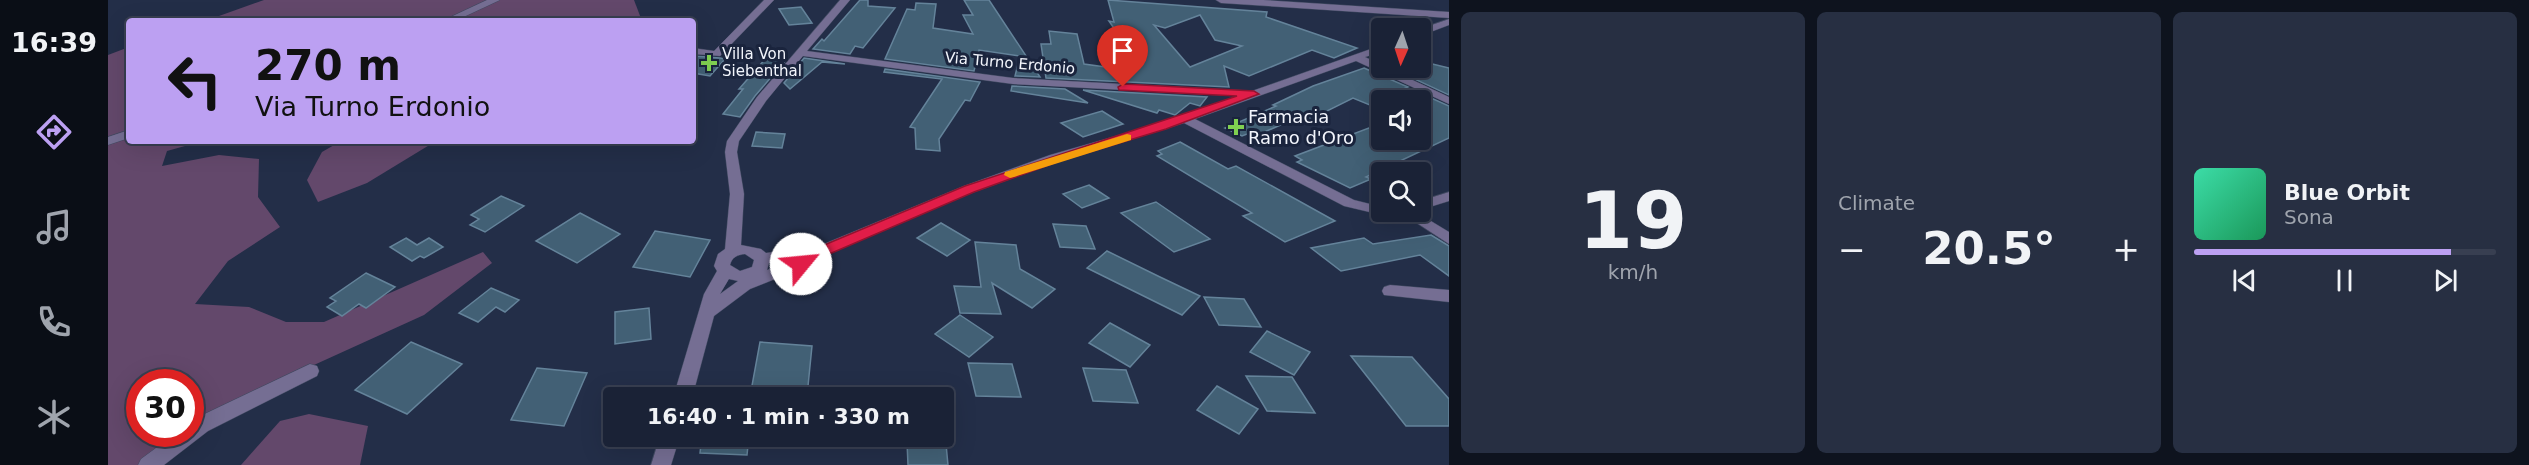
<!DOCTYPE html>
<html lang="en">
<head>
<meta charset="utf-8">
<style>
	body { margin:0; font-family:"DejaVu Sans",sans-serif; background:#272f42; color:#f1f3f6; height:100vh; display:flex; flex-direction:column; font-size:22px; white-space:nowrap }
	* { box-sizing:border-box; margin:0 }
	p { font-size:20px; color:#9fa4ad }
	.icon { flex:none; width:33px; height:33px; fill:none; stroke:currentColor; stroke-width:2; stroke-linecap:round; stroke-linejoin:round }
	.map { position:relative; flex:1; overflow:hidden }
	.drawer { display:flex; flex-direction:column; gap:12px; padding:12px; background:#0e131e; width:1080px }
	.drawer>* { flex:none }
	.guide { position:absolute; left:18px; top:18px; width:570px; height:126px; border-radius:6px; box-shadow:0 6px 24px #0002,0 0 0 2px #383f51; background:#bca0f2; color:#111; overflow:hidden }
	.needle { width:39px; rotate:183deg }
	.tools { position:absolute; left:1263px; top:18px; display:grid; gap:12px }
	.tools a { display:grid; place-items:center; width:60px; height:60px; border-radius:6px; background:#1a2236; box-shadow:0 6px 24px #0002,0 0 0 2px #383f51; font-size:30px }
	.speed { position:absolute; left:18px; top:369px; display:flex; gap:12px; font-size:30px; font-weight:700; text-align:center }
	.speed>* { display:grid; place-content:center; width:78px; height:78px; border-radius:50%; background:#1a2236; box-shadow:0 6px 24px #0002,0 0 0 2px #383f51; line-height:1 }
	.speed .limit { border:9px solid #d22; background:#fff; color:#111 }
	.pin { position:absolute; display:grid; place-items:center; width:51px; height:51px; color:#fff; margin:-62px -26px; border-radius:50% 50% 50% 0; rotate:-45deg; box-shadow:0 0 6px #0007 }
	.pin .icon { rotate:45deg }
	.me { position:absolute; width:66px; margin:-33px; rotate:62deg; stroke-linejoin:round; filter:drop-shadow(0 0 4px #0008) }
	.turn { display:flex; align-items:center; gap:21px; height:126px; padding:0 30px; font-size:27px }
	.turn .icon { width:78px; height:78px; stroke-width:2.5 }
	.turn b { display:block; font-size:42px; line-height:51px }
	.big { font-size:45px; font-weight:600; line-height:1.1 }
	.drawer .widget { flex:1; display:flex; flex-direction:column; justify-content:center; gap:9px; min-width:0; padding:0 21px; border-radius:9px; background:#272f42 }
	.drawer .dial { align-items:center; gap:0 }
	.dial b { font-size:78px; line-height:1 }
	.song { display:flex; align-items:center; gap:18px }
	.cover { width:72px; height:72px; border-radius:9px; background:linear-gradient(135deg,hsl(160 70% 55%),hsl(150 70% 35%)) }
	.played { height:6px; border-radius:3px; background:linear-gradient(90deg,#bca0f2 85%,#383f51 85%) }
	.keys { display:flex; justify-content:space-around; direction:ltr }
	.heat { display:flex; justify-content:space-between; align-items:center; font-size:33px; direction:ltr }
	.drawer .tiles { flex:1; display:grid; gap:12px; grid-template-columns:repeat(3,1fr) }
	.trip { position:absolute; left:495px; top:387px; width:351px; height:60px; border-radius:6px; background:#1a2236; box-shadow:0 6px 24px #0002,0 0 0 2px #383f51; font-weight:600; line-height:60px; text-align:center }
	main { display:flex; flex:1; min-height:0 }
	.dock { display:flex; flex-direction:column; width:108px; justify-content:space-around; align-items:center; background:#0a0e16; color:#9fa4ad }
	.dock .icon { width:42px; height:42px }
	.dock .on { color:#bca0f2 }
	.dock b { font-size:27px; color:#f1f3f6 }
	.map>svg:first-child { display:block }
	.forest { fill:#63486b }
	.building { fill:#426075; stroke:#64839a; stroke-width:1.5; fill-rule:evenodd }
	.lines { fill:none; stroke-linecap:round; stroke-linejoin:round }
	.minor-casing { stroke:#404a61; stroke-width:1 }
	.tertiary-casing { stroke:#404a61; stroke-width:1 }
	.minor { fill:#756e93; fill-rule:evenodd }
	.tertiary { fill:#756e93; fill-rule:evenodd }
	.route { fill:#e11d48; stroke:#92132f; stroke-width:1.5 }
	.slow { fill:#f59e0b }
	.poi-dot { fill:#80d051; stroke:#1a243d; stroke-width:2 }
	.labels { text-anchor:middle; stroke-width:6; stroke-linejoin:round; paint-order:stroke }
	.far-poi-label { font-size:15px; fill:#f2f5fc; stroke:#1a243d; text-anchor:start }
	.far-street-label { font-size:15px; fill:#f2f5fc; stroke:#1a243d }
	.poi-label { font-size:18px; fill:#f2f5fc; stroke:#1a243d; text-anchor:start }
</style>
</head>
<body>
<main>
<nav class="dock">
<b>16:39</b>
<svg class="icon on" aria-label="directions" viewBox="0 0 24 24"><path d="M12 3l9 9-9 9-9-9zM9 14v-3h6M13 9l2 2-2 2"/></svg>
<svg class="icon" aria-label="music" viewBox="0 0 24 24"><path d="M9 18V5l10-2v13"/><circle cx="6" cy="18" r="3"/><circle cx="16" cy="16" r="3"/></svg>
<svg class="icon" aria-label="phone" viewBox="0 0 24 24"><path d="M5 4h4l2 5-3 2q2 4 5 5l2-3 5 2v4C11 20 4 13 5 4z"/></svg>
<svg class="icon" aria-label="climate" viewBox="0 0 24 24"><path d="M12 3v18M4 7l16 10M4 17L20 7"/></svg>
</nav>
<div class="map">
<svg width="1341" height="465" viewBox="0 0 1341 465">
	<rect width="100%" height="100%" fill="#232e48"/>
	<!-- forest -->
	<g class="forest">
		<polygon points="156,0 526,0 534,21 97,21"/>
		<polygon points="21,47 21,141 95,141 59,151 54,166 111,155 151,159 150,197 172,227 120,261 87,304 141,307 178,322 216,322 375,252 384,263 316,315 83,421 82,382 32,382 32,434 68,434 32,465 0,465 0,55"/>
		<polygon points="233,141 328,141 259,183 210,202 199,180 214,152"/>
		<polygon points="201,414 260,426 252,465 133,465 172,421"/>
	</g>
	<!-- building -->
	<g class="building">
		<polygon points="752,0 760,0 760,6 787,8 755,48 747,46 742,54 705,49 714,39 716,41"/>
		<polygon points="856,0 881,0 932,77 907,76 912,56 871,50 866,71 777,59 799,9 807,10 808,3 828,4 825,28 865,34 855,15 865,15"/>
		<path d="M1000 0 1159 12 1158 17 1249 48 1226 58 1204 50 1141 76 1116 66 1121 87 938 78 933 44H943L941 31 969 34 976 64 1027 71 1015 55 1025 56 1001 21 1006 22ZM1092 15 1107 40 1134 46 1082 67 1046 25 1057 28Z"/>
		<polygon points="693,7 704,23 681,25 671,9"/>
		<polygon points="585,56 612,58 617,59 602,76 585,73"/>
		<polygon points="658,58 677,61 647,96 632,117 615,114 635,89 631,89"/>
		<polygon points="696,58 737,64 714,62 682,89 676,83"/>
		<polygon points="1312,61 1341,68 1341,95 1283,68 1312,68"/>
		<polygon points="1256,68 1300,87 1274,98 1274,110 1245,98 1201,120 1193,116 1145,137 1139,134 1134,136 1117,128 1168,106 1165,105 1205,86"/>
		<polygon points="777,69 872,82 862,101 857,100 831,139 832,151 808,149 807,128 802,127 834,79 776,72"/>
		<polygon points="904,86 957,89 980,103 903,91"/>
		<polygon points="975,90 1099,97 1092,106 1082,103 1067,115 1051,110 1049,113"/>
		<polygon points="1312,93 1341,106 1341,138 1258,177 1263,179 1242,188 1189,162 1194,160 1187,156 1274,123 1274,140 1312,140"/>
		<polygon points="994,111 1015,124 975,137 953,123"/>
		<polygon points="648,132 677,134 674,148 644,146"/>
		<polygon points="1072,142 1120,169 1128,166 1227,221 1177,242 1135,216 1144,213 1049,156 1054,154 1050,151"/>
		<polygon points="981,185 1001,198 974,208 955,194"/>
		<polygon points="393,196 416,206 377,232 362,225 371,219 363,215"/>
		<polygon points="1048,202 1102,239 1066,252 1013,213"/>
		<polygon points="472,213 512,234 469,263 428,241"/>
		<polygon points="833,223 862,240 839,256 809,238"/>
		<polygon points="945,224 978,226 987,249 952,247"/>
		<polygon points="547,231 602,240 582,277 525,267"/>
		<polygon points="1323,235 1341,246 1341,276 1312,255 1233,271 1203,248 1256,238 1265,244"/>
		<polygon points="298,238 309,245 321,238 335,247 316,258 312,256 304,261 282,247"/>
		<polygon points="867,242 908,245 912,269 947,289 924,308 884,283 893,314 852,313 846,286 873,287"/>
		<polygon points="999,251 1052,277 1092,296 1074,315 979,268"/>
		<polygon points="258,273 287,287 258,308 251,304 234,316 219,307 228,301 222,298"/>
		<polygon points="383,288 411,300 397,312 388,307 370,322 351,313"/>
		<polygon points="1096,297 1136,299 1153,327 1111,325"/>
		<polygon points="541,308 543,339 507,344 507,312"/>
		<polygon points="852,315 885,337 861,357 827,334"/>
		<polygon points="1002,323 1042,345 1022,367 981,343"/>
		<polygon points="1159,331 1202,352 1186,375 1142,352"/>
		<polygon points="303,342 354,364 299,414 247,390"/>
		<polygon points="652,342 704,346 699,396 643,391"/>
		<polygon points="1243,356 1304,357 1341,399 1341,426 1298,426"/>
		<polygon points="860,363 904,364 913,397 868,396"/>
		<polygon points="429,368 479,373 456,426 403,420"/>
		<polygon points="975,368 1018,370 1030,403 985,401"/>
		<polygon points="1138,376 1184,377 1207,413 1159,411"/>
		<polygon points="1109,386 1150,409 1131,434 1089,410"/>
		<polygon points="594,436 641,436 639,455 592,453"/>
		<polygon points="799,442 838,444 840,465 800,465"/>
	</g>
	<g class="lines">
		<defs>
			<g id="minor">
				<polygon points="656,0 666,0 612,56 585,54 585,48 606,51"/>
				<path d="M732 0H742L699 51 905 78 1144 91 1274 45V52L1257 57 1274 65V68H1279L1341 97V104L1248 61 1087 119 1246 200 1274 207V212H1281L1274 215 1236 206 1076 123 952 161 866 192 711 256 710 262 642 289 606 316 584 398H565L596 294 609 271 606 266 610 254 617 249 622 194 617 152 619 141 649 97ZM695 56 905 84 1130 96 1050 124 942 155 856 186 711 246 658 253 653 249 633 245 636 194 629 152 631 141 658 101ZM637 254 646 260 644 267 632 271 622 265C624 257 629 255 637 254ZM685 260 659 270 661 263ZM621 279 630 281 612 294Z"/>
				<polygon points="1341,19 1341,25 1312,36 1312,29"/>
				<polygon points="1341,192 1341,201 1312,210 1312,201"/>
				<polygon points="1292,212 1308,212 1341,232 1341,244"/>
				<polygon points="1282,285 1341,290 1341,302 1276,295 1274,291 1276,287"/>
				<polygon points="202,364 209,366 211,371 209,376 100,431 56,465 30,465 33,459 67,434 82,434 82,422 86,419"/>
				<polygon points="552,436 572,436 563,465 543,465"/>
			</g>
			<g id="tertiary">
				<polygon points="379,0 392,0 347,21 334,21"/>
				<polygon points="1108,0 1155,0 1341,12 1341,18 1113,3"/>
				<polygon points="21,130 21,138 0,145 0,137"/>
			</g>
		</defs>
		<!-- minor casing -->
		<use href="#minor" class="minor-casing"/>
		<!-- tertiary casing -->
		<use href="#tertiary" class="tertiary-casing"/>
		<!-- minor -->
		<use href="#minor" class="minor"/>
		<!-- tertiary -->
		<use href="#tertiary" class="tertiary"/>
	</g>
	<!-- route -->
	<polygon class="route" points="1015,84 1146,91 1151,94 1058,129 952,161 866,192 719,255 693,268 686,264 709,248 857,186 1129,96 1011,90 1010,87"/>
	<!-- slow -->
	<polygon class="slow" points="1019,134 1023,135 1023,140 906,177 902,178 896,175 897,172"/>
	<!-- markers -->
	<g class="poi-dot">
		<path d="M598 54h6v6h6v6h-6v6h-6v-6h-6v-6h6z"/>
		<path d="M1125 118h6v6h6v6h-6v6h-6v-6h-6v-6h6z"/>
	</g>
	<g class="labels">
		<!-- far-poi labels -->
		<g class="far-poi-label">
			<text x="614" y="59">Villa Von<tspan x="614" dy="17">Siebenthal</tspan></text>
		</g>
		<!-- far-street labels -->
		<g class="far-street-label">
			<text transform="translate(902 63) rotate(5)" y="5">Via Turno Erdonio</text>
		</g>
		<!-- poi labels -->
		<g class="poi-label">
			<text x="1140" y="123">Farmacia<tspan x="1140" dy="21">Ramo d'Oro</tspan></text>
		</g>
	</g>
</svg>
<div class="tools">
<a><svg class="needle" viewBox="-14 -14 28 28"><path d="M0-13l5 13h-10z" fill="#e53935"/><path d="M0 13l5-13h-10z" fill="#9fa4ad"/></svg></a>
<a><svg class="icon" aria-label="sound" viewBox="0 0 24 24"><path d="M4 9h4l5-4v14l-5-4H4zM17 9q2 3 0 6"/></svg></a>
<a><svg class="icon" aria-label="search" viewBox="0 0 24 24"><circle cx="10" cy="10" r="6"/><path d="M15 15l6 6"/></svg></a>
</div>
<div class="speed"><div class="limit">30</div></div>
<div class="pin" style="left:1015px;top:87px;background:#d93025"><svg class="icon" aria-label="arrive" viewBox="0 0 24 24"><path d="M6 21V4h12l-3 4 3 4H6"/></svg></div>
<svg class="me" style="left:693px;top:264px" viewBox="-20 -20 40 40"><circle r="19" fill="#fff"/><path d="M0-13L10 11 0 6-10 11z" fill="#e11d48"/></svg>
<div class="trip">16:40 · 1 min · 330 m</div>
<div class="guide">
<div class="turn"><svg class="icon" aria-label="left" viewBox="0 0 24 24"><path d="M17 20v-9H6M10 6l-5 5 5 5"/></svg><div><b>270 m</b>Via Turno Erdonio</div></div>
</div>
</div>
<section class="drawer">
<div class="tiles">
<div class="widget dial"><b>19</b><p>km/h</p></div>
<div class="widget"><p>Climate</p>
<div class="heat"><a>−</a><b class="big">20.5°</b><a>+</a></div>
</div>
<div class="widget">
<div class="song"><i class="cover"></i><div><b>Blue Orbit</b><p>Sona</p></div></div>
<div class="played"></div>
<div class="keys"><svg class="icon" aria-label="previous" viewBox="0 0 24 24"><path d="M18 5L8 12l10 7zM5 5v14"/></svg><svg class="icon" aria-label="pause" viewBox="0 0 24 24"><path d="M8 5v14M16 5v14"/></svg><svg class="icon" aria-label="next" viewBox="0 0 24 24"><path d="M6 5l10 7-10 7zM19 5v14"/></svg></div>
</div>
</div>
</section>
</main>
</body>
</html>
